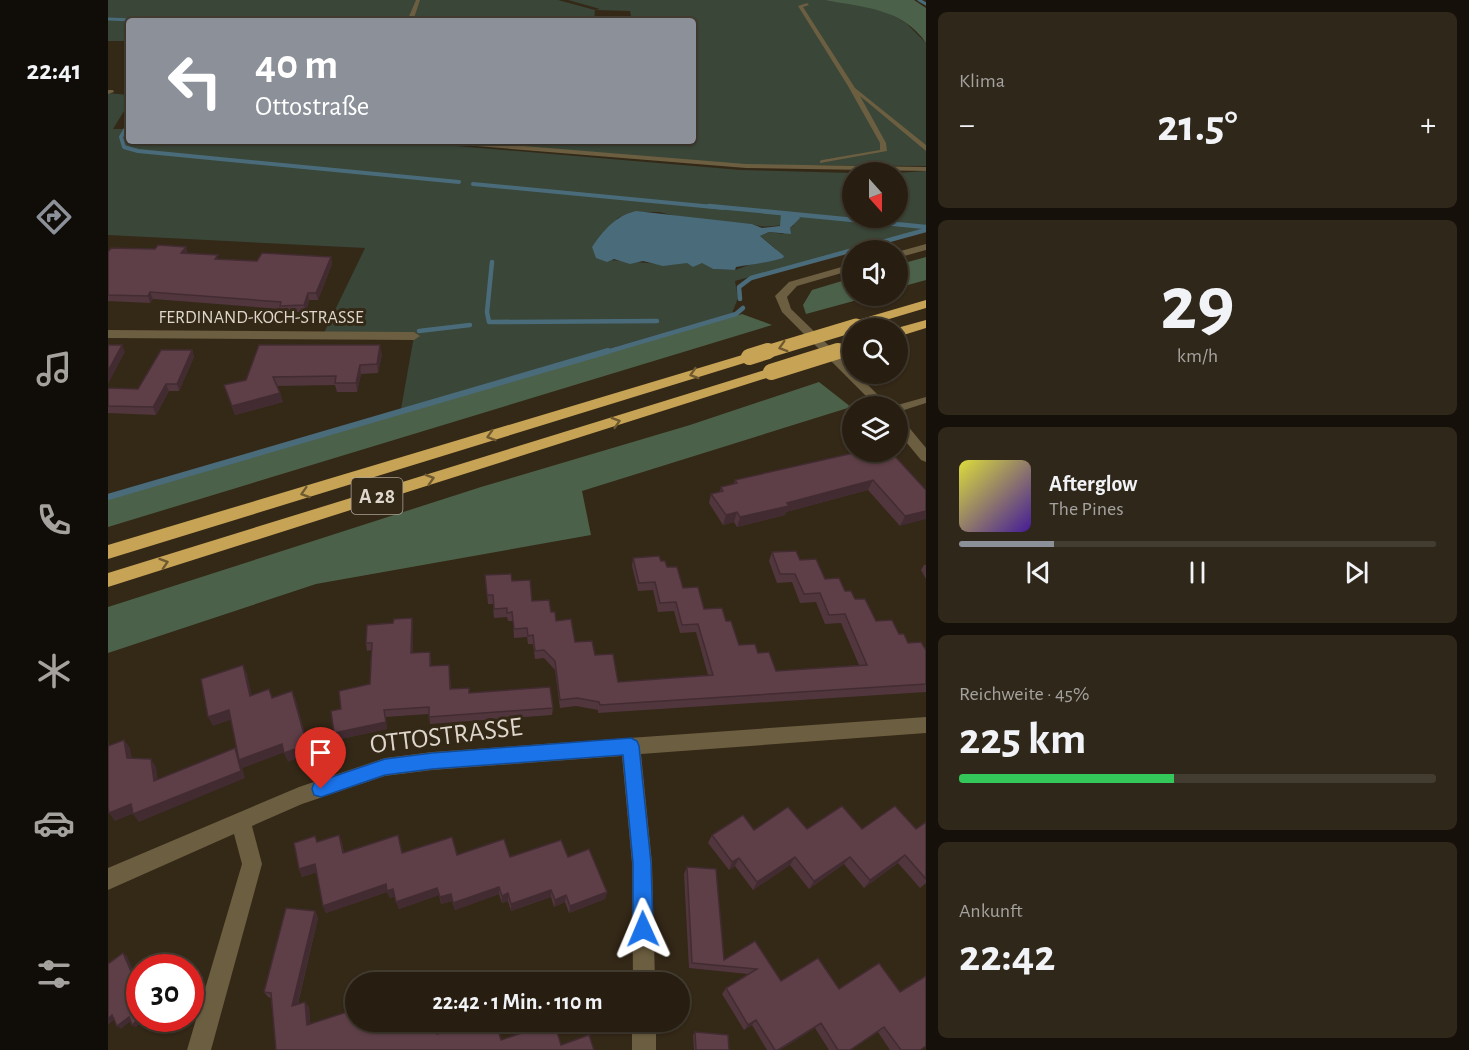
<!DOCTYPE html>
<html lang="de">
<head>
<meta charset="utf-8">
<style>
	body { margin:0; font-family:"Alegreya Sans",sans-serif; background:#2f271a; color:#f1f3f6; height:100vh; display:flex; flex-direction:column; font-size:22px; white-space:nowrap }
	* { box-sizing:border-box; margin:0 }
	p { font-size:20px; color:#a4a29f }
	.icon { flex:none; width:33px; height:33px; fill:none; stroke:currentColor; stroke-width:2; stroke-linecap:round; stroke-linejoin:round }
	.map { position:relative; flex:1; overflow:hidden }
	.panel { display:flex; flex-direction:column; gap:12px; padding:12px; background:#151009; width:543px }
	.panel>* { flex:none }
	.guide { position:absolute; left:18px; top:18px; width:570px; height:126px; border-radius:6px; box-shadow:0 2px 4px #0004,0 0 0 2px #433c31; background:#8c9099; color:#fff; overflow:hidden }
	.needle { width:39px; rotate:159deg }
	.controls { position:absolute; left:734px; top:162px; display:grid; gap:12px }
	.controls a { display:grid; place-items:center; width:66px; height:66px; border-radius:50%; background:#271e11; box-shadow:0 2px 4px #0004,0 0 0 2px #433c31; font-size:30px }
	.speed { position:absolute; left:18px; top:954px; display:flex; gap:12px; font-size:30px; font-weight:700; text-align:center }
	.speed>* { display:grid; place-content:center; width:78px; height:78px; border-radius:50%; background:#271e11; box-shadow:0 2px 4px #0004,0 0 0 2px #433c31; line-height:1 }
	.speed .limit { border:9px solid #d22; background:#fff; color:#111 }
	.pin { position:absolute; display:grid; place-items:center; width:51px; height:51px; color:#fff; margin:-62px -26px; border-radius:50% 50% 50% 0; rotate:-45deg; box-shadow:0 0 6px #0007 }
	.pin .icon { rotate:45deg }
	.me { position:absolute; width:66px; margin:-33px; rotate:359deg; stroke-linejoin:round; filter:drop-shadow(0 0 4px #0008) }
	.turn { display:flex; align-items:center; gap:21px; height:126px; padding:0 30px; font-size:27px }
	.turn .icon { width:78px; height:78px; stroke-width:2.5 }
	.turn b { display:block; font-size:42px; line-height:51px }
	.big { font-size:45px; font-weight:700; line-height:1.1 }
	.panel .widget { flex:1; display:flex; flex-direction:column; justify-content:center; gap:9px; min-width:0; padding:0 21px; border-radius:9px; background:#2f271a }
	.panel .dial { align-items:center; gap:0 }
	.dial b { font-size:78px; line-height:1 }
	.song { display:flex; align-items:center; gap:18px }
	.cover { width:72px; height:72px; border-radius:9px; background:linear-gradient(135deg,hsl(60 70% 55%),hsl(260 70% 35%)) }
	.played { height:6px; border-radius:3px; background:linear-gradient(90deg,#8c9099 20%,#433c31 20%) }
	.keys { display:flex; justify-content:space-around; direction:ltr }
	.heat { display:flex; justify-content:space-between; align-items:center; font-size:33px; direction:ltr }
	.charge { height:9px; border-radius:4px; background:linear-gradient(90deg,#34c759 45%,#433c31 0) }
	.trip { position:absolute; left:237px; top:972px; width:345px; height:60px; border-radius:30px; background:#271e11; box-shadow:0 2px 4px #0004,0 0 0 2px #433c31; font-weight:700; line-height:60px; text-align:center }
	main { display:flex; flex:1; min-height:0 }
	.menu { display:flex; flex-direction:column; width:108px; justify-content:space-around; align-items:center; background:#100c07; color:#a4a29f }
	.menu .icon { width:42px; height:42px }
	.menu .active { color:#8c9099 }
	.menu b { font-size:27px; color:#f1f3f6 }
	.map>svg:first-child { display:block }
	.green { fill:#394638; fill-rule:evenodd }
	.forest { fill:#4c6149 }
	.water { fill:#4a6b7a }
	.lines { fill:none; stroke-linecap:round; stroke-linejoin:round }
	.stream-far3 { stroke:#4a6b7a; stroke-width:3 }
	.stream-far2 { stroke:#4a6b7a; stroke-width:4 }
	.stream-far1 { stroke:#4a6b7a; stroke-width:4.5 }
	.stream { stroke:#4a6b7a; stroke-width:6 }
	.service { fill:#6c5e40; fill-rule:evenodd }
	.minor { fill:#6c5e40; fill-rule:evenodd }
	.motorway { fill:#c7a355; fill-rule:evenodd }
	.motorway-bridge-far1 { stroke:#c7a355; stroke-width:13 }
	.motorway-bridge { stroke:#c7a355; stroke-width:16 }
	.wall { fill:#51363e }
	.shaded-wall { fill:#422c32 }
	.building { fill:#5e3f48; stroke:#422c32; stroke-width:1.5 }
	.oneway { stroke:#6f5930 }
	.route { fill:#1a73e8; stroke:#114b97; stroke-width:1.5 }
	.labels { text-anchor:middle; stroke-width:6; stroke-linejoin:round; paint-order:stroke }
	.far-street-label { font-size:18px; fill:#dfd7cc; stroke:#342817 }
	.shield { fill:#342817; stroke:#aca296; stroke-width:1.5 }
	.shield-label { font-size:21px; font-weight:bold; fill:#dfd7cc }
	.near-street-label { font-size:27px; fill:#dfd7cc; stroke:#342817 }
</style>
</head>
<body>
<main>
<nav class="menu">
<b>22:41</b>
<svg class="icon active" aria-label="directions" viewBox="0 0 24 24"><path d="M12 3l9 9-9 9-9-9zM9 14v-3h6M13 9l2 2-2 2"/></svg>
<svg class="icon" aria-label="music" viewBox="0 0 24 24"><path d="M9 18V5l10-2v13"/><circle cx="6" cy="18" r="3"/><circle cx="16" cy="16" r="3"/></svg>
<svg class="icon" aria-label="phone" viewBox="0 0 24 24"><path d="M5 4h4l2 5-3 2q2 4 5 5l2-3 5 2v4C11 20 4 13 5 4z"/></svg>
<svg class="icon" aria-label="climate" viewBox="0 0 24 24"><path d="M12 3v18M4 7l16 10M4 17L20 7"/></svg>
<svg class="icon" aria-label="car" viewBox="0 0 24 24"><path d="M5 17H2v-5l4-1 3-4h7l3 4 3 1v5h-3M9 17h6M6 11h13"/><circle cx="7" cy="17" r="2"/><circle cx="17" cy="17" r="2"/></svg>
<svg class="icon" aria-label="filters" viewBox="0 0 24 24"><path d="M4 7h16M4 17h16"/><circle cx="9" cy="7" r="2"/><circle cx="15" cy="17" r="2"/></svg>
</nav>
<div class="map">
<svg width="818" height="1050" viewBox="0 0 818 1050">
	<rect width="100%" height="100%" fill="#342817"/>
	<!-- green -->
	<g class="green">
		<polygon points="0,0 450,0 487,10 492,9 460,0 716,0 762,6 779,12 798,23 818,43 818,166 638,165 308,141 411,141 402,145 418,141 585,141 585,21 524,21 522,11 487,10 486,21 21,21 21,41 0,41"/>
		<path d="M0 93 21 95V103L5 129H21V141H290L633 170 744 173V218H789V173L818 171V229L627 281 630 298 624 313 293 409 306 336 215 335 257 248 0 235ZM523 212H551L576 218 644 224C660 230 670 223 686 225L675 234 661 232 652 236 668 249 663 261H652L627 270 605 269 595 263 569 262 564 265 503 260 484 247 510 218Z"/>
	</g>
	<!-- forest -->
	<g class="forest">
		<path d="M716 0H806L818 8V43C795 8 753 7 716 0Z"/>
		<polygon points="818,257 818,280 789,288 789,265"/>
		<polygon points="744,278 744,296 764,296 698,314 695,305 704,290"/>
		<polygon points="634,314 664,325 0,527 0,498"/>
		<polygon points="711,382 743,407 474,491 483,535 208,584 0,653 0,607 373,487 582,425"/>
	</g>
	<!-- water -->
	<path class="water" d="M528 211 644 224 654 228 672 226 673 213H688L692 218 682 228 683 234 661 232 652 236 676 256 675 258C659 263 644 264 628 267L627 270 605 269 594 263 585 267 579 263 555 266 535 261 522 264 506 259 499 262 488 258 484 247C495 231 508 215 528 211Z"/>
	<g class="lines">
		<!-- stream-far3 -->
		<g class="stream-far3">
			<polyline points="811,0 818,4"/>
			<polyline points="0,19 50,21"/>
		</g>
		<!-- stream-far2 -->
		<g class="stream-far2">
			<polyline points="21,123 13,137 16,147 30,151 351,182"/>
			<polyline points="365,184 616,208"/>
		</g>
		<!-- stream-far1 -->
		<g class="stream-far1">
			<polyline points="601,206 818,227"/>
			<polyline points="384,262 379,312 381,322 549,321"/>
			<polyline points="632,299 631,287 643,278 818,230"/>
			<polyline points="311,331 362,325"/>
			<polyline points="495,353 628,314 635,308"/>
		</g>
		<!-- stream -->
		<polyline class="stream" points="0,497 500,351"/>
		<!-- service -->
		<g class="service">
			<polygon points="308,0 312,0 305,21 299,21"/>
			<polygon points="699,3 701,5 695,7 747,88 818,145 818,151 752,96 778,143 779,151 712,163 712,161 714,160 772,150 772,143 740,86 690,6"/>
			<polygon points="327,141 355,141 638,164 818,167 818,171 638,168 330,143"/>
			<polygon points="818,397 818,403 793,411 789,412 789,406 786,406"/>
		</g>
		<!-- minor -->
		<g class="minor">
			<polygon points="0,90 5,90 6,92 0,94"/>
			<polygon points="818,244 818,250 789,258 789,252"/>
			<polygon points="744,264 744,270 689,286 679,297 683,309 744,368 744,374 749,374 781,406 768,406 674,312 667,296 681,282"/>
			<polygon points="0,330 306,332 312,336 306,340 0,338"/>
			<polygon points="789,418 794,419 818,448 818,462 813,460 789,431"/>
			<polygon points="818,717 818,733 533,754 544,863 547,982 525,982 524,863 514,756 324,770 277,776 194,804 144,826 154,864 103,1050 79,1050 134,864 126,834 0,890 0,868 191,787 277,758 324,752"/>
			<rect x="524" y="1022" width="24" height="28"/>
		</g>
		<!-- motorway -->
		<g class="motorway">
			<polygon points="818,300 818,308 751,328 741,325 743,322"/>
			<polygon points="818,320 818,328 789,337 789,328"/>
			<polygon points="641,353 646,354 648,357 646,360 0,559 0,545"/>
			<polygon points="663,368 668,369 670,372 668,375 0,587 0,573"/>
		</g>
		<!-- motorway-bridge-far1 -->
		<g class="motorway-bridge-far1">
			<polyline points="655,353 748,325"/>
			<polyline points="725,353 744,347"/>
		</g>
		<!-- motorway-bridge -->
		<g class="motorway-bridge">
			<polyline points="641,357 660,351"/>
			<polyline points="663,372 730,351"/>
		</g>
	</g>
	<!-- wall -->
	<g class="wall">
		<polygon points="0,252 80,253 111,259 149,261 223,257 224,264 210,300 201,300 198,312 174,312 173,309 45,299 42,303 0,301"/>
		<polygon points="84,350 86,357 71,391 61,391 48,415 0,413 0,388 30,389"/>
		<polygon points="274,354 270,373 253,374 249,392 229,392 227,385 169,386 175,402 127,415 116,385"/>
		<polygon points="750,452 818,490 792,526 760,490 678,512 677,515 629,527 626,522 615,525 601,503 603,494 612,492 613,487 626,484 627,480"/>
		<polygon points="664,552 692,560 717,579 737,591 747,599 768,621 791,634 800,643 818,650 818,692 490,713 490,710 468,706 452,708 447,670 436,658 427,659 425,644 420,644 419,637 406,638 405,621 400,621 399,617 386,618 385,604 380,604 377,575 404,581 424,601 443,612 448,621 467,642 487,655 510,682 600,675 588,632 572,633 566,611 550,612 545,590 530,591 524,566 525,558 553,561 575,588 596,609 618,621 631,645 650,653 668,671 751,665 733,623 717,624 708,602 692,603 684,582 669,583 661,561"/>
		<polygon points="816,565 818,565 818,579 813,570"/>
		<polygon points="304,618 305,626 305,653 323,659 323,666 341,665 343,689 445,708 444,715 322,724 321,714 277,717 279,729 228,740 226,733 233,709 262,684 263,650 259,651 258,643 285,623"/>
		<polygon points="818,822 818,883 812,888 790,863 756,888 736,864 701,889 682,865 645,890 627,866 621,870 600,843 604,835 646,830 808,829"/>
		<polygon points="231,835 234,843 236,853 402,857 460,857 499,892 497,899 461,913 457,902 446,907 443,897 403,911 400,901 394,903 391,894 347,910 344,901 333,904 331,895 291,909 287,896 282,898 279,892 218,913 215,906 209,872 194,877 191,869 210,842"/>
		<polygon points="579,867 616,960 647,941 673,981 731,989 812,1050 782,1050 770,1032 743,1050 721,1050 707,1028 672,1050 659,1050 644,1025 636,1030 614,994 618,988 640,974 581,968 576,874"/>
		<polygon points="207,911 210,918 190,1004 201,1007 202,1024 258,1022 259,1031 329,1034 453,1045 486,1050 168,1050 163,998 160,997 156,992"/>
		<polygon points="587,1032 621,1050 586,1050 585,1035"/>
	</g>
	<!-- shaded-wall -->
	<g class="shaded-wall">
		<polygon points="78,247 80,254 73,253"/>
		<polygon points="223,257 224,264 210,300 208,293"/>
		<polygon points="42,292 45,299 42,303 40,296"/>
		<polygon points="200,293 201,300 198,312 196,305"/>
		<polygon points="14,345 17,352 0,384 0,371"/>
		<polygon points="272,345 274,354 270,373 269,364"/>
		<polygon points="84,350 86,357 71,391 69,384"/>
		<polygon points="252,365 253,374 249,392 248,383"/>
		<polygon points="58,384 61,391 48,415 45,407"/>
		<polygon points="172,393 175,402 127,415 124,406"/>
		<polygon points="765,480 760,490 678,512 677,515 629,527 632,517 679,503"/>
		<polygon points="818,511 818,519 792,526 797,516"/>
		<polygon points="629,512 626,522 615,525 618,515"/>
		<polygon points="304,618 305,626 305,660 303,653"/>
		<polygon points="135,665 139,674 146,705 142,696"/>
		<polygon points="184,691 188,700 202,753 180,762 176,753"/>
		<polygon points="121,710 125,719 105,726 100,717"/>
		<polygon points="276,710 279,729 228,740 226,733"/>
		<polygon points="16,740 22,748 25,766 19,758"/>
		<polygon points="174,744 177,752 135,768 133,764 137,778 31,822 25,814 127,748 131,756"/>
		<polygon points="43,759 48,767 51,789 46,781"/>
		<polygon points="23,804 29,812 7,821 1,813"/>
		<polygon points="231,835 234,843 238,861 235,853"/>
		<polygon points="797,855 790,863 756,888 762,880"/>
		<polygon points="687,857 682,865 645,890 649,882"/>
		<polygon points="742,857 736,864 701,889 706,881"/>
		<polygon points="631,858 627,866 621,870 624,862"/>
		<polygon points="207,864 211,871 194,877 191,869"/>
		<polygon points="278,884 285,889 287,896 282,898 279,892 218,913 215,906"/>
		<polygon points="391,887 391,894 347,910 345,903"/>
		<polygon points="329,888 331,895 291,909 288,902"/>
		<polygon points="443,890 443,897 403,911 403,904"/>
		<polygon points="499,892 497,899 461,913 462,906"/>
		<polygon points="400,893 400,901 394,903 394,896"/>
		<polygon points="343,894 344,901 333,904 332,897"/>
		<polygon points="458,895 457,902 446,907 447,900"/>
		<polygon points="207,911 210,918 188,1011 184,1006"/>
		<polygon points="15,953 19,956 27,974 23,971"/>
		<polygon points="47,954 50,957 56,968 54,968"/>
		<polygon points="197,1002 201,1007 203,1030 199,1025"/>
		<polygon points="4,1015 8,1018 0,1025 0,1019"/>
		<polygon points="21,1017 24,1020 13,1029 9,1026"/>
		<polygon points="32,1018 40,1018 28,1027 24,1025"/>
		<polygon points="648,1020 644,1025 636,1030 640,1025"/>
		<polygon points="256,1022 258,1022 260,1036 257,1031"/>
		<polygon points="713,1023 707,1028 672,1050 670,1050"/>
	</g>
	<!-- building -->
	<g class="building">
		<polygon points="50,245 78,247 73,253 110,255 107,259 149,261 154,253 223,257 208,293 200,293 196,305 172,306 173,302 42,292 40,296 0,295 0,252 3,248 47,249"/>
		<polygon points="0,345 14,345 0,371"/>
		<polygon points="151,345 272,345 269,364 252,365 248,383 227,383 228,376 165,377 172,393 124,406 116,385 138,380"/>
		<polygon points="53,350 84,350 69,384 58,384 45,407 0,406 0,388 30,389"/>
		<polygon points="750,452 783,452 818,490 818,511 797,516 765,480 679,503 681,506 632,517 629,512 618,515 603,494 615,491 613,487 629,483 627,480"/>
		<polygon points="688,551 692,560 708,559 717,579 731,578 737,591 743,591 747,599 757,599 768,621 784,620 791,634 796,634 800,643 813,642 818,650 818,684 492,705 491,702 469,698 452,700 447,661 436,650 427,651 425,635 420,636 419,628 406,629 404,612 399,613 399,608 386,609 385,595 379,595 377,575 403,574 404,581 422,580 424,601 441,600 443,612 447,612 448,621 463,619 467,642 484,641 487,655 505,654 510,682 605,675 590,624 574,625 568,602 552,603 547,582 531,583 525,558 551,556 553,561 557,561 559,567 569,567 575,588 590,587 596,609 614,608 618,621 623,621 631,645 647,644 650,653 661,652 668,671 759,665 737,614 721,615 712,593 696,594 687,574 672,574 664,552"/>
		<polygon points="304,618 303,653 322,652 322,666 341,665 342,689 361,688 361,693 442,687 445,708 321,717 321,707 276,710 278,722 226,733 223,711 233,709 231,691 262,684 264,643 258,643 259,625 285,623 286,619"/>
		<polygon points="135,665 142,696 161,689 164,698 184,691 199,745 176,753 174,744 131,760 121,710 100,717 93,679"/>
		<polygon points="16,740 19,758 43,759 46,781 127,748 133,771 25,814 23,804 1,813 0,807 0,741 0,746"/>
		<polygon points="734,806 754,829 787,806 808,829 818,822 818,879 797,855 762,880 742,857 706,881 687,857 649,882 631,858 624,862 604,835 635,815 646,830 680,807 699,829"/>
		<polygon points="231,835 235,853 290,835 294,853 344,837 349,855 396,839 402,857 453,840 460,857 481,849 499,892 462,906 458,895 447,900 443,890 403,904 400,893 394,896 391,887 345,903 343,894 332,897 329,888 288,902 285,889 279,891 278,884 215,906 207,864 191,869 186,843 207,836 209,842"/>
		<polygon points="579,867 608,869 616,960 647,941 673,981 710,958 731,989 771,963 792,992 818,976 818,1046 812,1050 793,1050 776,1027 742,1050 730,1050 713,1023 670,1050 667,1050 648,1020 640,1025 618,988 649,969 584,963"/>
		<polygon points="178,908 207,911 184,1006 197,1002 199,1025 248,1009 248,1022 256,1022 257,1031 287,1022 326,1022 329,1034 365,1022 388,1022 393,1040 446,1022 453,1045 481,1035 486,1050 168,1050 163,993 156,992"/>
		<polygon points="15,953 23,971 47,954 54,968 32,968 32,1018 24,1025 21,1017 9,1026 4,1015 0,1019 0,964"/>
		<polygon points="587,1032 620,1035 621,1050 588,1050"/>
	</g>
	<!-- one-way arrows -->
	<defs><path id="oneway-chevron" d="M-2-3.5L2.5 0L-2 3.5" fill="none" stroke-width="1.6" stroke-linecap="round" stroke-linejoin="round" transform="scale(1.5)"/></defs>
	<g class="oneway">
		<use href="#oneway-chevron" transform="translate(675 347) rotate(163)"/>
		<use href="#oneway-chevron" transform="translate(586 374) rotate(163)"/>
		<use href="#oneway-chevron" transform="translate(508 422) rotate(-17)"/>
		<use href="#oneway-chevron" transform="translate(383 436) rotate(163)"/>
		<use href="#oneway-chevron" transform="translate(322 479) rotate(-17)"/>
		<use href="#oneway-chevron" transform="translate(197 493) rotate(163)"/>
		<use href="#oneway-chevron" transform="translate(56 563) rotate(-18)"/>
	</g>
	<!-- route -->
	<polygon class="route" points="523,738 529,741 531,746 543,863 545,929 542,936 535,939 528,936 525,929 525,863 515,755 324,769 277,775 213,797 206,795 204,789 206,783 277,759 324,753"/>
	<g class="labels">
		<!-- far-street labels -->
		<g class="far-street-label">
			<text x="153" y="323">FERDINAND-KOCH-STRASSE</text>
		</g>
		<!-- shield labels -->
		<rect class="shield" x="243.5" y="478" width="51" height="36" rx="4.5"/>
		<g class="shield-label">
			<text x="269" y="503">A 28</text>
		</g>
		<!-- near-street labels -->
		<g class="near-street-label">
			<text transform="translate(338 735) rotate(-7)" y="9">OTTOSTRASSE</text>
		</g>
	</g>
</svg>
<div class="controls">
<a><svg class="needle" viewBox="-14 -14 28 28"><path d="M0-13l5 13h-10z" fill="#e53935"/><path d="M0 13l5-13h-10z" fill="#a4a29f"/></svg></a>
<a><svg class="icon" aria-label="sound" viewBox="0 0 24 24"><path d="M4 9h4l5-4v14l-5-4H4zM17 9q2 3 0 6"/></svg></a>
<a><svg class="icon" aria-label="search" viewBox="0 0 24 24"><circle cx="10" cy="10" r="6"/><path d="M15 15l6 6"/></svg></a>
<a><svg class="icon" aria-label="layers" viewBox="0 0 24 24"><path d="M12 4l9 5-9 5-9-5zM3 14l9 5 9-5"/></svg></a>
</div>
<div class="speed"><div class="limit">30</div></div>
<div class="pin" style="left:213px;top:789px;background:#d93025"><svg class="icon" aria-label="arrive" viewBox="0 0 24 24"><path d="M6 21V4h12l-3 4 3 4H6"/></svg></div>
<svg class="me" style="left:535px;top:929px" viewBox="-20 -20 40 40"><path d="M0-17L14 15 0 8-14 15z" fill="#1a73e8" stroke="#fff" stroke-width="4"/></svg>
<div class="trip">22:42 · 1 Min. · 110 m</div>
<div class="guide">
<div class="turn"><svg class="icon" aria-label="left" viewBox="0 0 24 24"><path d="M17 20v-9H6M10 6l-5 5 5 5"/></svg><div><b>40 m</b>Ottostraße</div></div>
</div>
</div>
<section class="panel">
<div class="widget"><p>Klima</p>
<div class="heat"><a>−</a><b class="big">21.5°</b><a>+</a></div>
</div>
<div class="widget dial"><b>29</b><p>km/h</p></div>
<div class="widget">
<div class="song"><i class="cover"></i><div><b>Afterglow</b><p>The Pines</p></div></div>
<div class="played"></div>
<div class="keys"><svg class="icon" aria-label="previous" viewBox="0 0 24 24"><path d="M18 5L8 12l10 7zM5 5v14"/></svg><svg class="icon" aria-label="pause" viewBox="0 0 24 24"><path d="M8 5v14M16 5v14"/></svg><svg class="icon" aria-label="next" viewBox="0 0 24 24"><path d="M6 5l10 7-10 7zM19 5v14"/></svg></div>
</div>
<div class="widget"><p>Reichweite · 45%</p><b class="big">225 km</b><div class="charge"></div></div>
<div class="widget"><p>Ankunft</p><b class="big">22:42</b></div>
</section>
</main>
</body>
</html>
